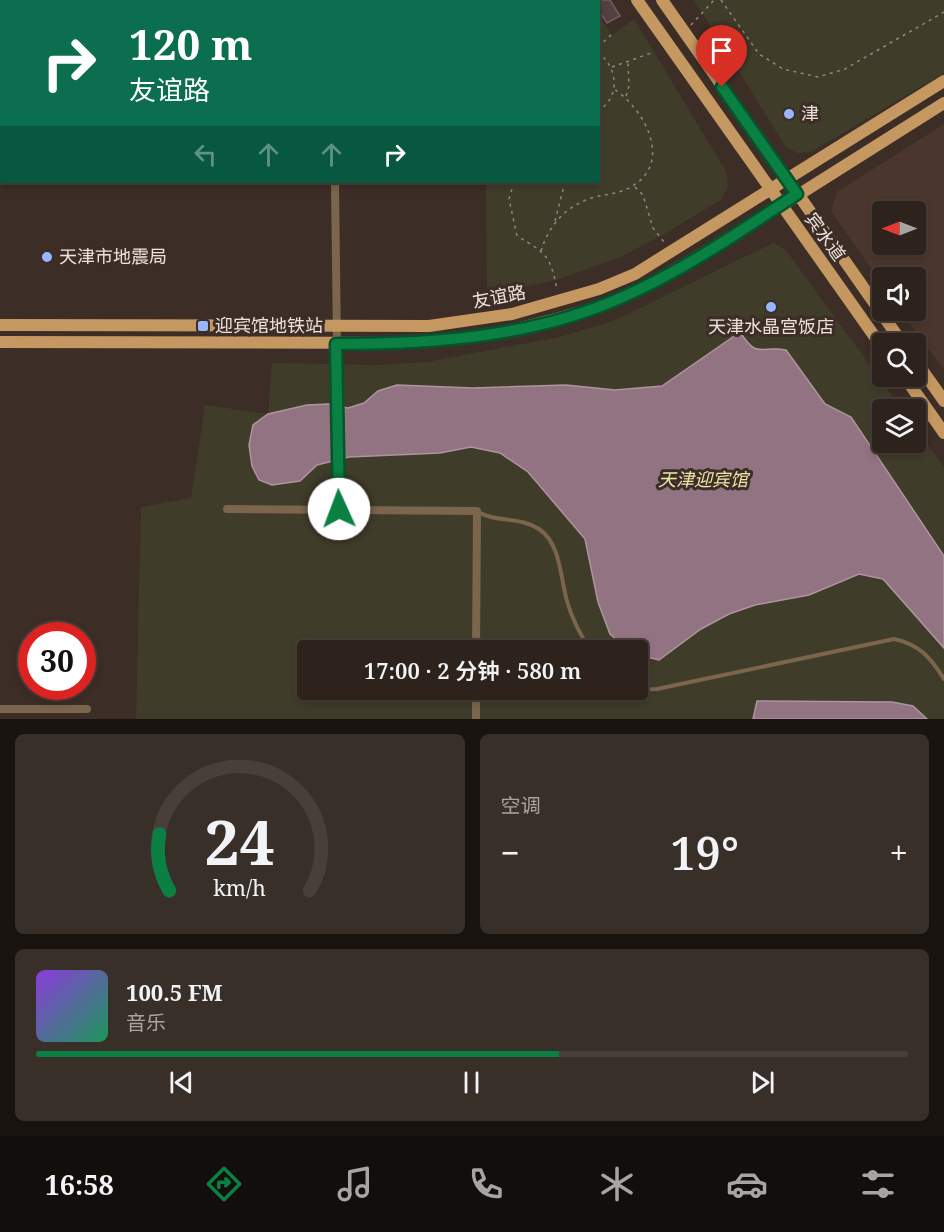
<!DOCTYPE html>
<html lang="zh">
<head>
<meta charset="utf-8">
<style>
	body { margin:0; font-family:"Noto Serif","Noto Sans SC",serif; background:#392f29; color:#f1f3f6; height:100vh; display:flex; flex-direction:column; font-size:22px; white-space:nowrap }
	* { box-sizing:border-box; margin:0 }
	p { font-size:20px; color:#a7a4a3 }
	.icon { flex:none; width:33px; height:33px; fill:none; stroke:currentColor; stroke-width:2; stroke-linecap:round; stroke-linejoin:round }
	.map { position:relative; height:719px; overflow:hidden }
	.side { display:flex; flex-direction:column; gap:15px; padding:15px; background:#19130f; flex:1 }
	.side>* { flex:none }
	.top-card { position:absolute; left:0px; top:0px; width:600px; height:183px; box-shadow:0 3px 9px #0003,0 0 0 2px #483f3b; background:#0b6e4f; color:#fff; overflow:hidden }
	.needle { width:39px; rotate:270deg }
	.buttons { position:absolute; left:872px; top:201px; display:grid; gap:12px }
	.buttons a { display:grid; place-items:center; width:54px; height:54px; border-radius:6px; background:#2d221c; box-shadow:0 3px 9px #0003,0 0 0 2px #483f3b; font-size:30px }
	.speed { position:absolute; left:18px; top:622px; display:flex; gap:12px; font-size:30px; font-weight:700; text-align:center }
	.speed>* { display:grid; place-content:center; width:78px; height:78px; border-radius:50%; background:#2d221c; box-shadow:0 3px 9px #0003,0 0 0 2px #483f3b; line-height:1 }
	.speed .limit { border:9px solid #d22; background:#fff; color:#111 }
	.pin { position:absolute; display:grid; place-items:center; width:51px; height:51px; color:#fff; margin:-62px -26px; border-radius:50% 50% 50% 0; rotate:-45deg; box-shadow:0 0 6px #0007 }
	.pin .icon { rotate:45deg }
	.me { position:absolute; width:66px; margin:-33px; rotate:358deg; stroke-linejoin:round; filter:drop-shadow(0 0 4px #0008) }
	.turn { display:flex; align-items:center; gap:21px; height:126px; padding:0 30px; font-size:27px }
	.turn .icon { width:78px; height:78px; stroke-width:2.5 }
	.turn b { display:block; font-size:42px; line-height:51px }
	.lanes { display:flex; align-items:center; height:57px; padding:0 30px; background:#0003; justify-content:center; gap:30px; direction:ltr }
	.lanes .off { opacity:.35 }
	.big { font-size:45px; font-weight:600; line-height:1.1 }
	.side .widget { flex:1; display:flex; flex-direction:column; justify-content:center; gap:9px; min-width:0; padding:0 21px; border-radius:9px; background:#392f29 }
	.side .dial { align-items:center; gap:0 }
	.dial svg { height:156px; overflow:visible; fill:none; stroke:#483f3b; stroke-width:7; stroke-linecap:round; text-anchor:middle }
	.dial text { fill:#f1f3f6; stroke:none }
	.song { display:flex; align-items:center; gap:18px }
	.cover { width:72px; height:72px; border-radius:9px; background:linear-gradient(135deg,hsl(270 70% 55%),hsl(150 70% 35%)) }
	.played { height:6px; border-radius:3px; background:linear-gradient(90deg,#0b8043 60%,#483f3b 60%) }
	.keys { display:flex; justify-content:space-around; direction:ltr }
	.heat { display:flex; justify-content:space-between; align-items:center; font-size:33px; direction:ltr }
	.side .tiles { flex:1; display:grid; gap:15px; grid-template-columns:1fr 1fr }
	.widget:last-child { grid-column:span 2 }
	.trip { position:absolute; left:297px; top:640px; width:351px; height:60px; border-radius:6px; background:#2d221c; box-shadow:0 3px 9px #0003,0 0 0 2px #483f3b; font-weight:600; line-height:60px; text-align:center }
	.tab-bar { display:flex; height:96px; justify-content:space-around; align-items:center; background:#120e0b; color:#a7a4a3 }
	.tab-bar .icon { width:42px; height:42px }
	.tab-bar .selected { color:#0b8043 }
	.tab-bar b { font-size:27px; color:#f1f3f6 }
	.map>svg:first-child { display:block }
	.built { fill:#4b362d; fill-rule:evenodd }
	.green { fill:#403c2a; fill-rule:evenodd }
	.water { fill:#927382; stroke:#ad949d; stroke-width:1.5 }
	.building { fill:#534041; stroke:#725e5f; stroke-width:1.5 }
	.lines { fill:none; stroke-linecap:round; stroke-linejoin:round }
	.path { stroke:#938681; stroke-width:1.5; stroke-dasharray:3 4.5; stroke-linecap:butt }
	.service { stroke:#7b654c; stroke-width:4 }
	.minor { stroke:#7b654c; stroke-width:8 }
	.primary { stroke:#c59862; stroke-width:12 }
	.route-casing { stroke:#07532c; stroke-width:15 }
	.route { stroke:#0b8043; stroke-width:10 }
	.poi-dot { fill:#99b5fd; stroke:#3c2d26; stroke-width:2 }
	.labels { text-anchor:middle; stroke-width:6; stroke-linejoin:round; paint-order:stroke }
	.poi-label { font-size:18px; fill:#ece1dd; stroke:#3c2d26; text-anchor:start }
	.street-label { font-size:18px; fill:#ece1dd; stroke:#3c2d26 }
	.park-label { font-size:18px; font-style:italic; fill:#eee3aa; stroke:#3c2d26 }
</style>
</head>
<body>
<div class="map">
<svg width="944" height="719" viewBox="0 0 944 719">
	<rect width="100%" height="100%" fill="#3c2d26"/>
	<!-- built -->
	<path class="built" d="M944 124V370L901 311 915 310V278H882V284L831 211 837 192ZM882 212H915V244H882Z"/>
	<!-- green -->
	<g class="green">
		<polygon points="345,0 593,0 591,2"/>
		<polygon points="694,0 944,0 944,73 811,152 797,153 786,147"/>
		<polygon points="599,15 612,35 634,19 727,173 728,186 722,199 661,236 618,258 556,280 487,295 486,182 598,182"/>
		<path d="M773 243 785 249 902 409 882 410V442H915V427L944 467V719H136L141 507 191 498 205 405 268 414 272 363 377 365 427 362 559 337 611 322ZM308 651H638V690H308Z"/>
	</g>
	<!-- water -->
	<g class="water">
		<path d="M740 332C758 360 760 345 786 350L825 404 851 417 944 556V648L883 579 859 574 809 595 755 605 729 614 701 629 659 660 638 655V651H629L610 634 598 602 585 539 528 472 500 453 471 447 440 453 349 457 317 465 300 481 272 485 259 480 252 466 249 445 253 425 268 414 307 405 328 404 348 408 364 403 378 391 397 385 473 388 566 385 615 390 662 386Z"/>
		<polygon points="757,701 892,702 913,706 927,719 753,719"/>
	</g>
	<!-- building -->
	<polygon class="building" points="598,0 610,0 620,16 607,23 598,9"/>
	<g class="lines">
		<!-- path -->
		<g class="path">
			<polyline points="579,0 581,2"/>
			<polyline points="721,0 759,54 783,69 818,77 845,69 944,12"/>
			<polyline points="386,2 387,0"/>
			<polyline points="453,2 455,0"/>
			<polyline points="517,2 519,0"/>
			<polyline points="691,25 714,0"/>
			<polyline points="598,47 611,35"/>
			<path d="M598 52C618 68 621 97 598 111"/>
			<polyline points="612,67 654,52"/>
			<polyline points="626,96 629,86 628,63"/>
			<path d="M514 182 509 199 517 236C546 253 550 255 557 289"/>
			<polyline points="635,187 643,195 653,228 664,242"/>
			<polyline points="555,221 563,190 561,182"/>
			<path d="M541 251C550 222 569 203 599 196 611 194 624 192 634 185 673 160 643 108 614 89"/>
		</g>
		<!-- service -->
		<g class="service">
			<path d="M478 512C497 523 519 516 539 529 561 544 560 577 567 601 572 619 581 636 591 651"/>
			<path d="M628 690 657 689 894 639C919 644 931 658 944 679"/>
		</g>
		<!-- minor -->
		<g class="minor">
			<polyline points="335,182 339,509"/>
			<polyline points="227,509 477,511 476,651"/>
			<polyline points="0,709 87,709"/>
			<polyline points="476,719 476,690"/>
		</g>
		<!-- primary -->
		<g class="primary">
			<polyline points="637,0 882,347"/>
			<polyline points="662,0 903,344"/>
			<polyline points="0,325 429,326 512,314 599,289 635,274 944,81"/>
			<polyline points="0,342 415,343 504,332 556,319 598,307 650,284 738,233 944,103"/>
			<polyline points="915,360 944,401"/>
			<polyline points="904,376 944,433"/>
		</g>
	</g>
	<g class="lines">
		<defs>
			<path id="route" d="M339 509 336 344C433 344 535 337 625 296 686 269 742 230 797 194L722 87"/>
		</defs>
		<!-- route casing -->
		<use href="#route" class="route-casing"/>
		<!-- route -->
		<use href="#route" class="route"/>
	</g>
	<!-- markers -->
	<g class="poi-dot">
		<circle cx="789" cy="114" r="6"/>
		<circle cx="47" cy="257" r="6"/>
		<circle cx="771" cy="307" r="6"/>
		<rect x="197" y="320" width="12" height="12" rx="3"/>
	</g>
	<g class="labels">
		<!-- poi labels -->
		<g class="poi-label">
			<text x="801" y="120">津</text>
			<text x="59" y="263">天津市地震局</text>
			<text x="215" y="332">迎宾馆地铁站</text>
			<text x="771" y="333" text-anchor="middle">天津水晶宫饭店</text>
		</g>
		<!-- street labels -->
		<g class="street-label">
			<text transform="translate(825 237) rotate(54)" y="6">宾水道</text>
			<text transform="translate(499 297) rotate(-11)" y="6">友谊路</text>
		</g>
		<!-- park labels -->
		<g class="park-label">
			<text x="703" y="486">天津迎宾馆</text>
		</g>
	</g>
</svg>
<div class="buttons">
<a><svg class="needle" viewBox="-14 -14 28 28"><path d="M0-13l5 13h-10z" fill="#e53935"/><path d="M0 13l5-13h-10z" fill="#a7a4a3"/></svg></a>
<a><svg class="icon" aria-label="sound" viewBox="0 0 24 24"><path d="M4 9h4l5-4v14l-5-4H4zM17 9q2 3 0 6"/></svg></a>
<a><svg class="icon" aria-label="search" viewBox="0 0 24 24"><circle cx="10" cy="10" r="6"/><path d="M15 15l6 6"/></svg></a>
<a><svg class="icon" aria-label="layers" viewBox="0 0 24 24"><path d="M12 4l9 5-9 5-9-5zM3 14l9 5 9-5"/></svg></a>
</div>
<div class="speed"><div class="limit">30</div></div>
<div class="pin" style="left:722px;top:87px;background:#d93025"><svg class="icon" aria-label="arrive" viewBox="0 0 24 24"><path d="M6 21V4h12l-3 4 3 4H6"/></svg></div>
<svg class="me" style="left:339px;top:509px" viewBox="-20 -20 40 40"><circle r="19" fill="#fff"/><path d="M0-13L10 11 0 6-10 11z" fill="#0b8043"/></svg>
<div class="trip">17:00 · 2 分钟 · 580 m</div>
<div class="top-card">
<div class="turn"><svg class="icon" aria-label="right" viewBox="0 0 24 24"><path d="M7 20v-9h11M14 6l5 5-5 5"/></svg><div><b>120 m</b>友谊路</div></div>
<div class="lanes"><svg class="icon off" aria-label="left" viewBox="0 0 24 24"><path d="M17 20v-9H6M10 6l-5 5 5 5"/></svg><svg class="icon off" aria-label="ahead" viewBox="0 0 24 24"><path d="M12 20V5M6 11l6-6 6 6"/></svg><svg class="icon off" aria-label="ahead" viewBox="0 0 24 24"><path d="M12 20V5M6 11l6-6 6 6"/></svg><svg class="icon" aria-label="right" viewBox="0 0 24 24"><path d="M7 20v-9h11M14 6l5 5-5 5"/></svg></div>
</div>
</div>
<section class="side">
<div class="tiles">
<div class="widget dial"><svg viewBox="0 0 100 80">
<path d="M14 69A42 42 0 1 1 86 69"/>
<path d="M14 69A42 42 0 0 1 9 40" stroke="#0b8043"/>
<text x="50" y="56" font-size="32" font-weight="700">24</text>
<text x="50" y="72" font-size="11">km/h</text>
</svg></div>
<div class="widget"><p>空调</p>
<div class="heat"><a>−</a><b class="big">19°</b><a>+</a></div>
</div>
<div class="widget">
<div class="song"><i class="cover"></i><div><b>100.5 FM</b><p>音乐</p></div></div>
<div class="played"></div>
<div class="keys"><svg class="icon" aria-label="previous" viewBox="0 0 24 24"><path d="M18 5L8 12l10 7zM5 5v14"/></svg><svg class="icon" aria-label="pause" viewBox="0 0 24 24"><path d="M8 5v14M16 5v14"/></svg><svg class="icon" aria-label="next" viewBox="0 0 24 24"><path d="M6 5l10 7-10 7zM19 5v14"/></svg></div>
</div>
</div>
</section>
<nav class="tab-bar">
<b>16:58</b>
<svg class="icon selected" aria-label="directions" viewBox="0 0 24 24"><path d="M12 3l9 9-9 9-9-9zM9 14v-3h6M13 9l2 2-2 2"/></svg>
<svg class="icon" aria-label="music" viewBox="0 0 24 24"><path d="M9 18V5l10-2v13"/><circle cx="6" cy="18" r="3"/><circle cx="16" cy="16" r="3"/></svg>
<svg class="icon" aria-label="phone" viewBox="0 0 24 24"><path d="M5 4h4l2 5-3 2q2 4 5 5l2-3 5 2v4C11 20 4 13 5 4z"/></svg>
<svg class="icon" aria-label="climate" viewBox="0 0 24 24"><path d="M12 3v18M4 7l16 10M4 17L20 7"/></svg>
<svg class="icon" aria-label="car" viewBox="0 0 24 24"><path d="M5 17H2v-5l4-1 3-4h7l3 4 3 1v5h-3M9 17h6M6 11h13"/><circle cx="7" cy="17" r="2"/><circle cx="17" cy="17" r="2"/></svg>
<svg class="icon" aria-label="filters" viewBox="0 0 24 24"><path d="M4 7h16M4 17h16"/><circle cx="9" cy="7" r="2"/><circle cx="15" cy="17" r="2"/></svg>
</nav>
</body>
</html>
